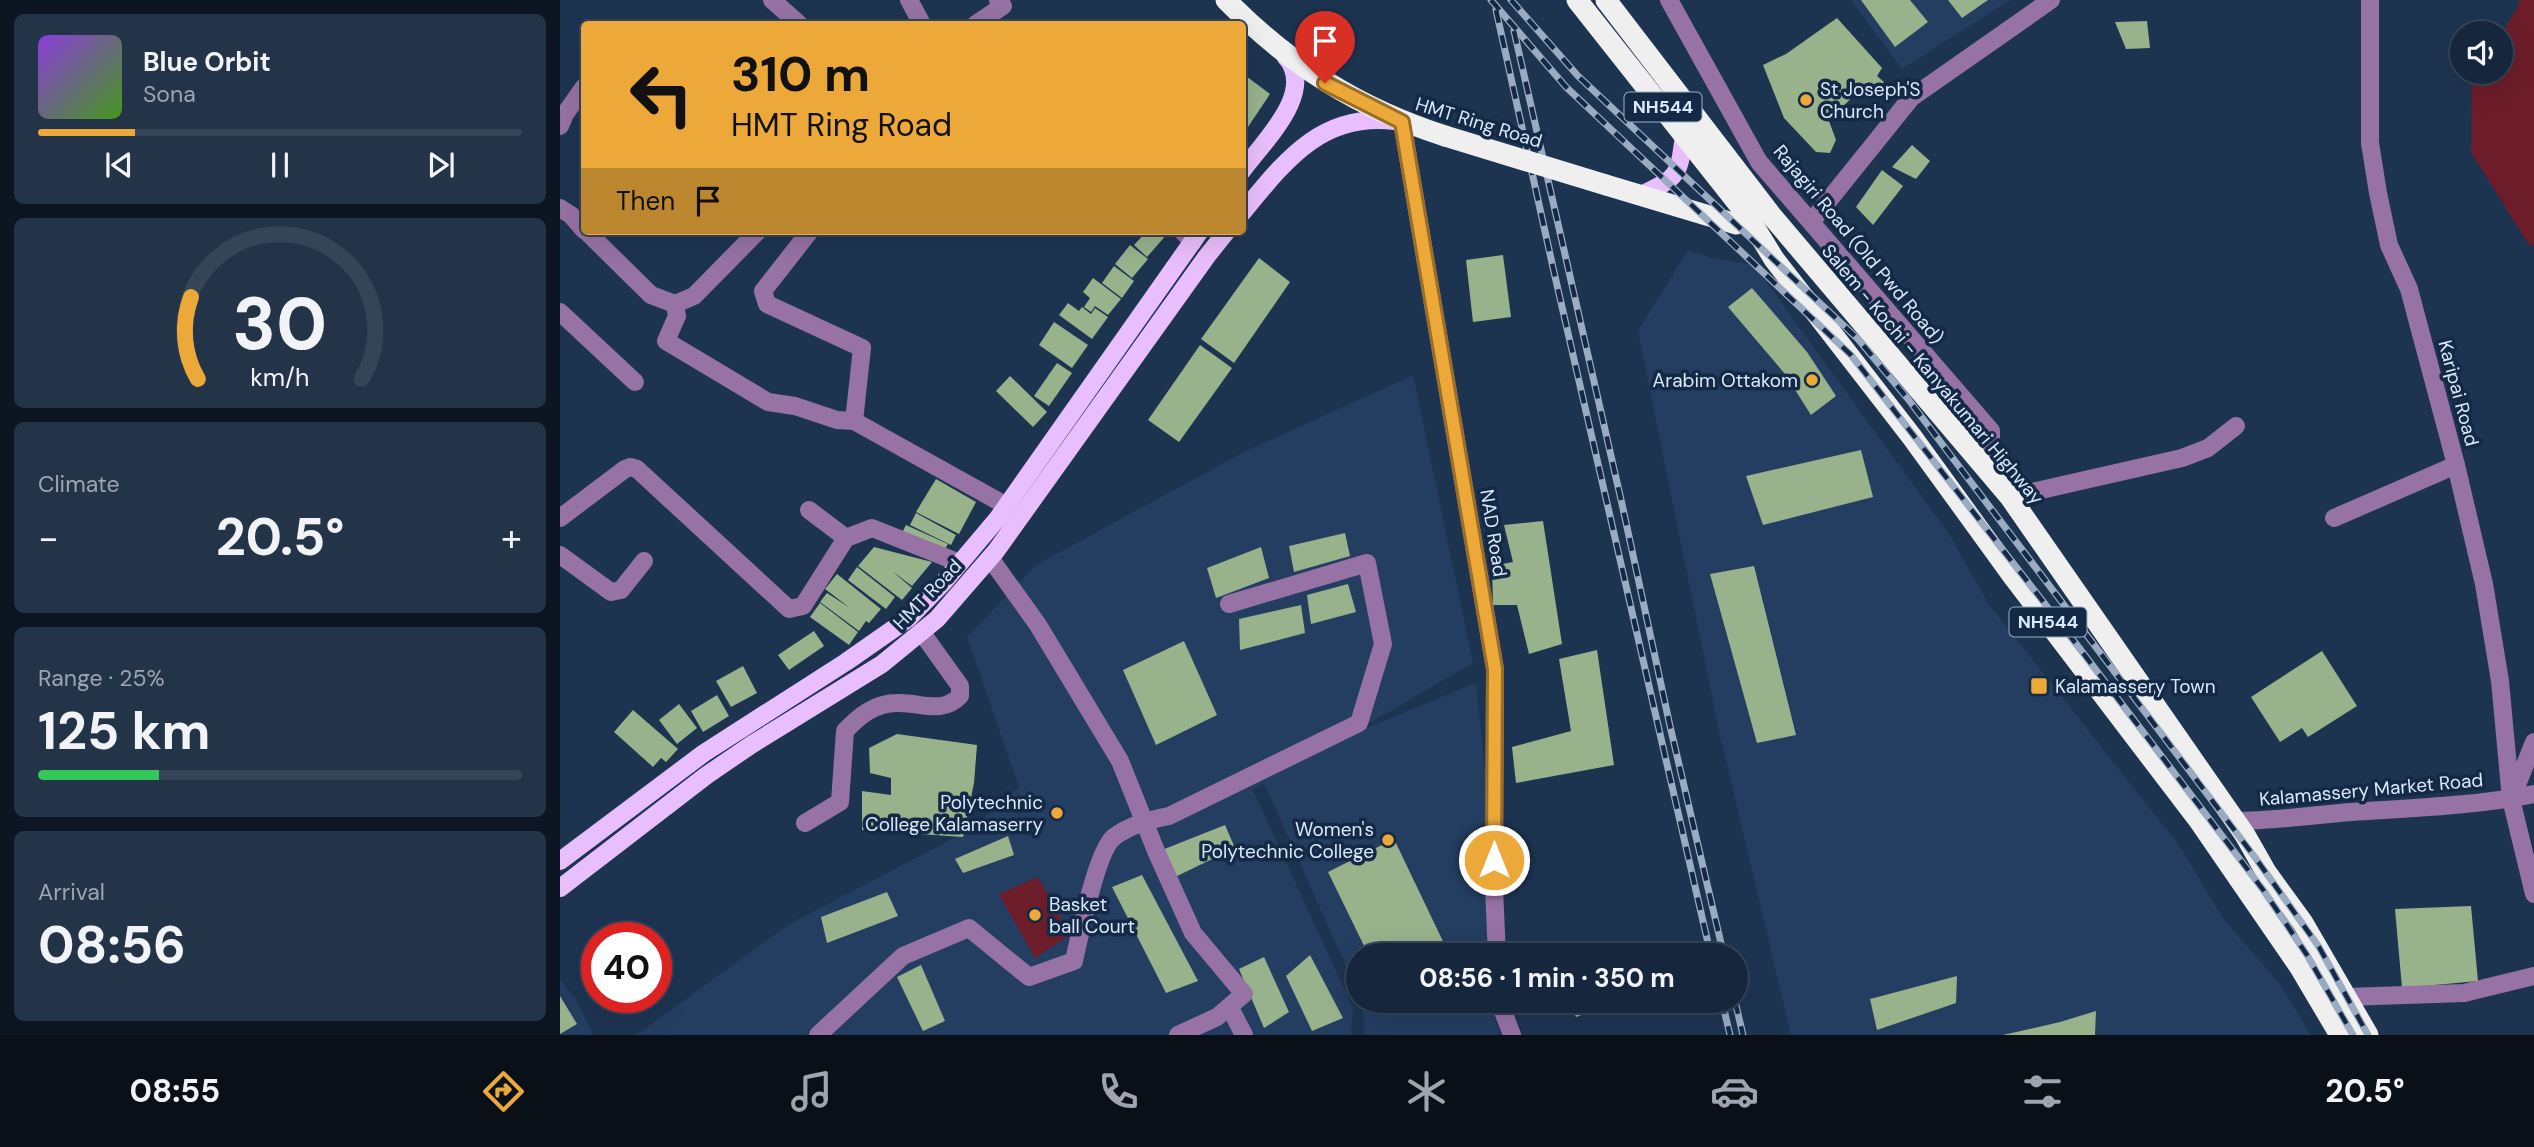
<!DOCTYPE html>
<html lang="en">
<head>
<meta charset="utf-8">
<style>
	body { margin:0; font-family:"DM Sans",sans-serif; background:#233348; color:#f1f3f6; height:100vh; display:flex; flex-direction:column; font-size:26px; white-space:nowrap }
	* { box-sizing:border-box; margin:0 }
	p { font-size:23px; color:#9ea5b0 }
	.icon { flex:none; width:38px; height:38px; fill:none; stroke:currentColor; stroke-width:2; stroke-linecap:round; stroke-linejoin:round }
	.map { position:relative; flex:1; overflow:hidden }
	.sheet { display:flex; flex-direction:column; gap:14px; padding:14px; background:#0c1522; width:560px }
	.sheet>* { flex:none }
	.hud { position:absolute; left:21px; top:21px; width:665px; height:214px; border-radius:7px; box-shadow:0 7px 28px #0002,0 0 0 2px #354457; background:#eca93a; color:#111; overflow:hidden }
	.fabs { position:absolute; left:1890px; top:21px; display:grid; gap:14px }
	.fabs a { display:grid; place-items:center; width:63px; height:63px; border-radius:50%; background:#16273d; box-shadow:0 7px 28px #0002,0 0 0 2px #354457; font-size:35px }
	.speed { position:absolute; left:21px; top:922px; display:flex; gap:14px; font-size:35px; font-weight:700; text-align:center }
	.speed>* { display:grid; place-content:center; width:91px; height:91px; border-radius:50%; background:#16273d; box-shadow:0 7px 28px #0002,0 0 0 2px #354457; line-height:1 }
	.speed .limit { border:10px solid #d22; background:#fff; color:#111 }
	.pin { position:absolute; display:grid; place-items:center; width:60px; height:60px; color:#fff; margin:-72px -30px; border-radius:50% 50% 50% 0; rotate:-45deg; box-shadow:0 0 7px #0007 }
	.pin .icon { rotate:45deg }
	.me { position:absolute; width:77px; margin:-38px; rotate:0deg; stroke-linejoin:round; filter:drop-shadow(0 0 5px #0008) }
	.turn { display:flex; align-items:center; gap:24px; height:147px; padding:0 35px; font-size:32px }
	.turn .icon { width:91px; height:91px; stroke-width:2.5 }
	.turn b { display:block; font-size:49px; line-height:60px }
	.then { display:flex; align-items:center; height:66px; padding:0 35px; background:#0003; gap:14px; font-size:26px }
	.big { font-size:52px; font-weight:700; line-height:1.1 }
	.sheet .card { flex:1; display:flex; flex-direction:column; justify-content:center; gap:10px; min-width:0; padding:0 24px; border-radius:10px; background:#233348 }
	.sheet .dial { align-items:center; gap:0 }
	.dial svg { height:182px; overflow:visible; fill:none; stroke:#354457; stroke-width:7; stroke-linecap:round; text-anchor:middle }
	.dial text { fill:#f1f3f6; stroke:none }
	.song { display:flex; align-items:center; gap:21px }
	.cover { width:84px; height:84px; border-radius:10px; background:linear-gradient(135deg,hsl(270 70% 55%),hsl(100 70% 35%)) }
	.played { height:7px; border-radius:4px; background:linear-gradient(90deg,#eca93a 20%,#354457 20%) }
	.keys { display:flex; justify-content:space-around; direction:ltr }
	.heat { display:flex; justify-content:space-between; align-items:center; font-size:38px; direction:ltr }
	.charge { height:10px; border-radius:5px; background:linear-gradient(90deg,#34c759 25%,#354457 0) }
	.trip { position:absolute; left:786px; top:943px; width:402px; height:70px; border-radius:35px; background:#16273d; box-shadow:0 7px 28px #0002,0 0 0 2px #354457; font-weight:700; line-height:70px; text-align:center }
	.tabs { display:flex; height:112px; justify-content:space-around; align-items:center; background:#091018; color:#9ea5b0 }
	.tabs .icon { width:49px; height:49px }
	.tabs .on { color:#eca93a }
	.tabs b { font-size:32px; color:#f1f3f6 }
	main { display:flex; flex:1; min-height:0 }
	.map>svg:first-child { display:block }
	.built { fill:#243e61 }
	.green { fill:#6d1d2a }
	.building { fill:#98b28c }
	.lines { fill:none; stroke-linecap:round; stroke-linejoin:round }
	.minor { stroke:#9672a5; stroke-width:18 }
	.major { stroke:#e9befc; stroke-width:18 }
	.highway { stroke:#efefef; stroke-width:21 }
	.rail-casing { stroke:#9aabc2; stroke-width:7 }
	.rail { stroke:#132946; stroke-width:4.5; stroke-dasharray:13; stroke-linecap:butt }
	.highway-bridge { stroke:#efefef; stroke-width:21 }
	.route-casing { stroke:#996e26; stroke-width:18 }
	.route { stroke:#eca93a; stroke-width:12 }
	.poi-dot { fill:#eca93a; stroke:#132946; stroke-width:2.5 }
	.labels { text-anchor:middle; stroke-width:7; stroke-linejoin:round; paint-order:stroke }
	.shield { fill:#132946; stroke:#9eafc5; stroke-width:2 }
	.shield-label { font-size:18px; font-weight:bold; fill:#dae8fb }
	.poi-label { font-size:19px; fill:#dae8fb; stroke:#132946; text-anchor:start }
	.street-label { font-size:19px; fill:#dae8fb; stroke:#132946 }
</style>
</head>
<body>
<main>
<section class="sheet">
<div class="card">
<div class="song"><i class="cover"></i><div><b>Blue Orbit</b><p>Sona</p></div></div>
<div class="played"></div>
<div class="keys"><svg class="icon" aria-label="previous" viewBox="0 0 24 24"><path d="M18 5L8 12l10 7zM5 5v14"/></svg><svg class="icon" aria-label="pause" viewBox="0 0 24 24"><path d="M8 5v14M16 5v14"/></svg><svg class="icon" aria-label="next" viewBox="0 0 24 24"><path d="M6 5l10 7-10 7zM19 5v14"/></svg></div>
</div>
<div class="card dial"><svg viewBox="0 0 100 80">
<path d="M14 69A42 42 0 1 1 86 69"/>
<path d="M14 69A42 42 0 0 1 11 33" stroke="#eca93a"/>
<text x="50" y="56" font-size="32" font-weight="700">30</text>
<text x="50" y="72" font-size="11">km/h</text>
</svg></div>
<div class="card"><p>Climate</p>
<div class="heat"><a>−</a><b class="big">20.5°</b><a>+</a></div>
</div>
<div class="card"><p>Range · 25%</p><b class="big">125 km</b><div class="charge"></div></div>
<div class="card"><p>Arrival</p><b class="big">08:56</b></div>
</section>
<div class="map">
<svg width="1974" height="1035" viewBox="0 0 1974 1035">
	<rect width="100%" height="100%" fill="#1d3451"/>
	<!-- built -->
	<g class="built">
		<polygon points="1291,0 1450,0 1342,69"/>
		<polygon points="1128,250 1156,259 1194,265 1389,534 1428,603 1621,848 1662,917 1721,985 1751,1035 1231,1035 1157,722 1078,331"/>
		<polygon points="853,375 913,663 789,735 916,683 926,781 930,955 798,956 798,993 704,783 693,790 793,1008 791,1035 76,1035 228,925 411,829 459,787 407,637 476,565 682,453"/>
		<polygon points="0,980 15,998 34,1035 0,1035"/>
		<polygon points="802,1001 930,1001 940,1035 805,1035"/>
	</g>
	<!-- green -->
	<g class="green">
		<polygon points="1959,0 1974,0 1974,246 1969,245 1911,152 1912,78 1916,72 1941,72 1941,34 1958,7"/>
		<polygon points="478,877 510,935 475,958 439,894"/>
	</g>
	<!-- building -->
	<g class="building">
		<polygon points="1301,0 1350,0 1368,22 1335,47"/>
		<polygon points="1388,0 1428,0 1402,18"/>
		<polygon points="1277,18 1322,68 1317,76 1324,82 1311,96 1301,88 1269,121 1276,140 1270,153 1256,152 1224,118 1203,65 1226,54"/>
		<polygon points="1587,21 1590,48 1566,49 1555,22"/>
		<polygon points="682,73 710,94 682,136"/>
		<polygon points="1352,145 1370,161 1356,179 1332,167"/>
		<polygon points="1322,170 1343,186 1313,225 1296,207"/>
		<polygon points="587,231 605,231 608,233 587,257 574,245"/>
		<polygon points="570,245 588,259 572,278 555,264"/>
		<polygon points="943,255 951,317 913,322 906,260"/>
		<polygon points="699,258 730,282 674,363 641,339"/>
		<polygon points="554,266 574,281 562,298 542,283"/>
		<polygon points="533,278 561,299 548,315 535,306 531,312 524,307 530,298 523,292"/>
		<polygon points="1192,288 1247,352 1276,396 1251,415 1225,374 1168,307"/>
		<polygon points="508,303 519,311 522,307 531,314 535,308 548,317 532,339 499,315"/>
		<polygon points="494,322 528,345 512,368 479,345"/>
		<polygon points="640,345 672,368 619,442 588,420"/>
		<polygon points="497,363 512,373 489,406 474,396"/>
		<polygon points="450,376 487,412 473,427 436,391"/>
		<polygon points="1301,450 1313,497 1203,525 1186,476"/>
		<polygon points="376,479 416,502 399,534 356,512"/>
		<polygon points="356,513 396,535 391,545 350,525"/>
		<polygon points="983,521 1002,644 969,654 957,605 933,605 932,566 953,562 944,525"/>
		<polygon points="346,525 388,544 382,554 340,537"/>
		<polygon points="785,533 790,556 734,572 729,546"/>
		<polygon points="314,547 372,562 352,586 332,571 352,588 342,600 298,566"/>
		<polygon points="701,547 709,578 656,598 647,568"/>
		<polygon points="1194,566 1236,735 1197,743 1150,574"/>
		<polygon points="297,567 335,597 326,609 288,580"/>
		<polygon points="277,574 321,609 309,623 306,621 299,631 260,602 267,593 290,608 265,589"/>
		<polygon points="788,584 796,612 751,624 747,595"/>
		<polygon points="260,603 298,632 289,645 250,617"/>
		<polygon points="741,605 745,633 680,650 679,619"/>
		<polygon points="254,631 264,646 229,670 218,655"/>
		<polygon points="624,641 657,715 596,745 563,670"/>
		<polygon points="1037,650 1054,765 956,783 952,747 1011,731 999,659"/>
		<polygon points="1762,651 1797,706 1748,737 1742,728 1720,742 1691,697"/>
		<polygon points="183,666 197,693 171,707 156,681"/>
		<polygon points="157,695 169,716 143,732 131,711"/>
		<polygon points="119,704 137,728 117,744 99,720"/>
		<polygon points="73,710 118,749 106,762 101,758 93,767 54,732"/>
		<polygon points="337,734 417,745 414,783 403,837 302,830 302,791 331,795 331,778 310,773 309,748"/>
		<polygon points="665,825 675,848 613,878 602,850"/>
		<polygon points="448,836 454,855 403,873 395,859"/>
		<polygon points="834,839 890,956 809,956 768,872"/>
		<polygon points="582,875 638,981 606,993 552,887"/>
		<polygon points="327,892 338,916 267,943 261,917"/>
		<polygon points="1911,906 1918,981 1842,988 1835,909"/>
		<polygon points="750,955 783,1018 752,1031 726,976"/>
		<polygon points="704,957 729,1012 704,1028 679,969"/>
		<polygon points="361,965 385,1021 363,1031 337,977"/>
		<polygon points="1397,976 1396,1003 1317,1030 1310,999"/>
		<polygon points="0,996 17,1024 0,1034"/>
		<polygon points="1009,1001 1040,1001 1043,1007 1016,1017"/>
		<polygon points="1536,1011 1535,1035 1443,1035 1500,1022"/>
	</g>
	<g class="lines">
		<!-- minor -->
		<g class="minor">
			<polyline points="212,0 239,24"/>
			<polyline points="349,0 362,24"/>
			<polyline points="1109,0 1199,162 1431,431 1431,473"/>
			<polyline points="1810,0 1810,143 1818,193 1829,245 1849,289 1896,465 1924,584 1940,681 1951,799 1974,894"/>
			<polyline points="416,24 443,6 438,0"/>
			<polyline points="842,122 935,669 934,888 937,956"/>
			<polyline points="0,126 5,114 24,87"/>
			<polyline points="0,208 11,215 24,230"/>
			<polyline points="1252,221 1351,98 1491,0"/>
			<polyline points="26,231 91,295 115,304 117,316 106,341 208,402 235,406 277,420 294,421"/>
			<polyline points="250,231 203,291 207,304 302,348 294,421 447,506"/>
			<polyline points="622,231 633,242"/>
			<polyline points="115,304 134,296 198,231"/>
			<polyline points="0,312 75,382"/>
			<polyline points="1450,497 1622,458 1648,448 1676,426"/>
			<polyline points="249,510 286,538"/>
			<polyline points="0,518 65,469 70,467 77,469 229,609 243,606 286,538 312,528 400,563"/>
			<polyline points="1774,518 1896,465"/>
			<polyline points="0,555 51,592 61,590 84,561"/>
			<polyline points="430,558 478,625 560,761 596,851 633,933 684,994 657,1017 618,1035"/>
			<polyline points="1953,795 1974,742"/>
			<path d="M1674 821C1714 821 1752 815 1792 812 1852 808 1915 806 1974 794"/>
			<path d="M245 823 280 802 285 731C299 716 315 703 337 703 361 702 381 715 400 696V686L362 633"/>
			<polyline points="1787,997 1904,993 1974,976"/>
			<polyline points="939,1001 952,1035"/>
			<polyline points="670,1008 684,1035"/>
			<path d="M258 1035 343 956 409 928 469 977 514 961C519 938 537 850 554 837 570 825 589 820 609 816L799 723 823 644 807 563 669 604"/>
		</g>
		<!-- major -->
		<g class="major">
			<path d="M682 171C703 142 758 91 725 56"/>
			<path d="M1081 195C1119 177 1119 175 1124 135"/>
			<path d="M682 213C725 161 761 112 835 121"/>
			<polyline points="0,861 144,753 286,662 349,618 384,582 438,518 640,231"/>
			<polyline points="0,888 147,775 191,745 322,664 377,619 436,551 647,256 667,231"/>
		</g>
		<!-- highway -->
		<g class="highway">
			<path d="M666 0C730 65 798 108 885 136"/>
			<polyline points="1017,0 1187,215 1214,259 1352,437 1455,579 1640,822 1739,966 1780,1035"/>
			<polyline points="1046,0 1211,215 1450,497 1685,835 1706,872 1743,923 1808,1035"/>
			<polyline points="1046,185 1176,224 1187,215"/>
		</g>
		<defs>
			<g id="rail">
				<polyline points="931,0 1006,87 1291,355 1520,649 1704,891 1747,955 1793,1035"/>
				<polyline points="951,0 1018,76 1298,339 1348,399 1694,856 1759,947 1808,1035"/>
				<polyline points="936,10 994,272 1151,956"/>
				<polyline points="954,31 1062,504 1110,726 1164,956"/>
				<polyline points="1162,1001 1170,1035"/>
				<polyline points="1175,1001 1183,1035"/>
			</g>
		</defs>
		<!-- rail casing -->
		<use href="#rail" class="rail-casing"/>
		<!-- rail -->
		<use href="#rail" class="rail"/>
		<!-- highway-bridge -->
		<polyline class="highway-bridge" points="885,136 1046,185"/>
	</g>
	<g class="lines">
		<defs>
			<polyline id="route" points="765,83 842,122 935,669 934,860"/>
		</defs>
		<!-- route casing -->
		<use href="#route" class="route-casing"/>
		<!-- route -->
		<use href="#route" class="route"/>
	</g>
	<!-- markers -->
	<g class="poi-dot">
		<circle cx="1246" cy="100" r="7"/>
		<circle cx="1252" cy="380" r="7"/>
		<rect x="1470" y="677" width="18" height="18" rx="3.5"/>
		<circle cx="497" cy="813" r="7"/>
		<circle cx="828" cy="840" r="7"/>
		<circle cx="475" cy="915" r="7"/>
	</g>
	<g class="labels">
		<!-- shield labels -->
		<g class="shield">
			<rect x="1064.5" y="92.5" width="77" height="29" rx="5"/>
			<rect x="1449.5" y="607.5" width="77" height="29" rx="5"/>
		</g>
		<g class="shield-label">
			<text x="1103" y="113">NH544</text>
			<text x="1488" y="628">NH544</text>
		</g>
		<!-- poi labels -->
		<g class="poi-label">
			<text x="1260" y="96">St Joseph'S<tspan x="1260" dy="22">Church</tspan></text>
			<text x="1238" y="387" text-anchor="end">Arabim Ottakom</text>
			<text x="1495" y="693">Kalamassery Town</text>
			<text x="483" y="809" text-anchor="end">Polytechnic<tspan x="483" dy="22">College Kalamaserry</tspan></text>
			<text x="814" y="836" text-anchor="end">Women's<tspan x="814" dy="22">Polytechnic College</tspan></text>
			<text x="489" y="911">Basket<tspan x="489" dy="22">ball Court</tspan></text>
		</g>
		<!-- street labels -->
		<g class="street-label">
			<text transform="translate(919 122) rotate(17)" y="7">HMT Ring Road</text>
			<text transform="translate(1299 244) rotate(50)" y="7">Rajagiri Road (Old Pwd Road)</text>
			<text transform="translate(1373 374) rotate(50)" y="7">Salem - Kochi - Kanyakumari Highway</text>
			<text transform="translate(1899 393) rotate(75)" y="7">Karipai Road</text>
			<text transform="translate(934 533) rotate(81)" y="7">NAD Road</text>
			<text transform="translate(367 594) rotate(-46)" y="7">HMT Road</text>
			<text transform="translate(1811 789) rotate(-5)" y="7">Kalamassery Market Road</text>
		</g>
	</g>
</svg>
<div class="fabs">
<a><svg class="icon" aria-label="sound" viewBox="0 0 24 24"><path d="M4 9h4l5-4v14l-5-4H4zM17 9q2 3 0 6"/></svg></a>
</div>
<div class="speed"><div class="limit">40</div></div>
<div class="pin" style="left:765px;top:83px;background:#d93025"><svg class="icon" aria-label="arrive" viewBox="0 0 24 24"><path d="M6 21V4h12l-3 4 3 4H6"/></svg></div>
<svg class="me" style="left:934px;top:860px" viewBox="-20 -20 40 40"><circle r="17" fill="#eca93a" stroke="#fff" stroke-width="3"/><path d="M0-11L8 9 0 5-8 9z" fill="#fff"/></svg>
<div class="trip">08:56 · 1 min · 350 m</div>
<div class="hud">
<div class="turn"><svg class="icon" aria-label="left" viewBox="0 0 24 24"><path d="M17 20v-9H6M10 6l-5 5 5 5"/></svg><div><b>310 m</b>HMT Ring Road</div></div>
<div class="then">Then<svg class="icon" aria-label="arrive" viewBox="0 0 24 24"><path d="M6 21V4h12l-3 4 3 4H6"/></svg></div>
</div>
</div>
</main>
<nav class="tabs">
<b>08:55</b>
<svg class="icon on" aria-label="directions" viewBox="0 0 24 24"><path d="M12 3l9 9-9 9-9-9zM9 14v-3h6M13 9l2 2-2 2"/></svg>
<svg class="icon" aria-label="music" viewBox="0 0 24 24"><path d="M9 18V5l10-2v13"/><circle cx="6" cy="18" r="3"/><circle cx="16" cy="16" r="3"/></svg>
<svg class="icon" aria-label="phone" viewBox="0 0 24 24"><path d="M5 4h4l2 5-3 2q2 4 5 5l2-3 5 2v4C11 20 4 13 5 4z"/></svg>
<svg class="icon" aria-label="climate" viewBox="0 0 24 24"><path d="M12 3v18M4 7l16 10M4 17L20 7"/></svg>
<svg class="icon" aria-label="car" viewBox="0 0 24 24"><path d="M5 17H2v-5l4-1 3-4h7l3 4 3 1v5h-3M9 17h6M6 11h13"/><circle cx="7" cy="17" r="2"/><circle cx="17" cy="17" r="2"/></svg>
<svg class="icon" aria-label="filters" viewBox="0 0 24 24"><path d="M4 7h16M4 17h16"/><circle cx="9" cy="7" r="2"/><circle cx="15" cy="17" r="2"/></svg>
<b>20.5°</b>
</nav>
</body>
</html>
